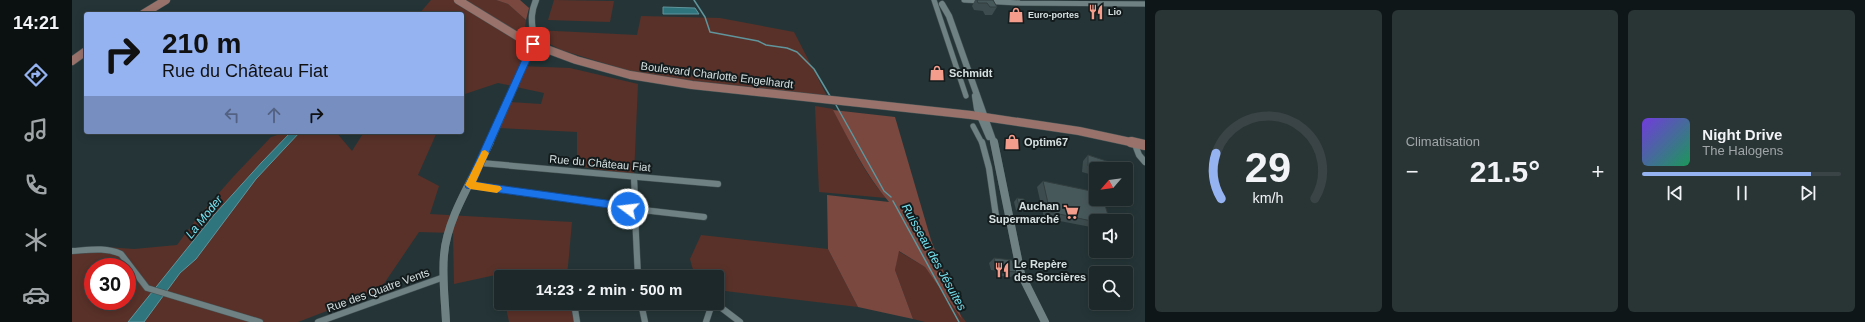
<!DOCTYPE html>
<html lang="fr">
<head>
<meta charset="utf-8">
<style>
	body { margin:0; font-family:Helvetica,sans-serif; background:#293435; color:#f1f3f6; height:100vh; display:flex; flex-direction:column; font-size:15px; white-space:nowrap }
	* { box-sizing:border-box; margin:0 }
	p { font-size:13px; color:#a0a6a8 }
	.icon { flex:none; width:22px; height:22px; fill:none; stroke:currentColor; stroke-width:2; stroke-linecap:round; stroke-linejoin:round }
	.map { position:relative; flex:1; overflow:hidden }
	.panel { display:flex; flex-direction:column; gap:10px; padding:10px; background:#0f1617; width:720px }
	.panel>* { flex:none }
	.banner { position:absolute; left:12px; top:12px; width:380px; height:122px; border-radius:4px; box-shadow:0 2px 10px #0003,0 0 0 1px #3a4446; background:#95b2f1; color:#111; overflow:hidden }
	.needle { width:26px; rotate:242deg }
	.controls { position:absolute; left:1017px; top:162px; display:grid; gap:8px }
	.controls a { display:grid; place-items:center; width:44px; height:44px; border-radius:4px; background:#1c2829; box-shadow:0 2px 10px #0003,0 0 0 1px #3a4446; font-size:20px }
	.speed { position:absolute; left:12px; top:258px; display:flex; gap:8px; font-size:20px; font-weight:700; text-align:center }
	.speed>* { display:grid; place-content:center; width:52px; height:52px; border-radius:50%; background:#1c2829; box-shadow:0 2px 10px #0003,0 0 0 1px #3a4446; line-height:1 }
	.speed .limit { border:6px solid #d22; background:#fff; color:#111 }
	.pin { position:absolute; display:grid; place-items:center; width:34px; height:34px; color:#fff; margin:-17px; border-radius:8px; box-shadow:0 2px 6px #0006 }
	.me { position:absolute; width:44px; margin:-22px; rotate:285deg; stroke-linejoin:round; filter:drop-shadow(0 0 3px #0008) }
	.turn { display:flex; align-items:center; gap:14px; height:84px; padding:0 12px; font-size:18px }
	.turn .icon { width:52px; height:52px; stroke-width:2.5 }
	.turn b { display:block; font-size:28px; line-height:34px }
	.lanes { display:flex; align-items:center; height:38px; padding:0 12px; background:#0003; justify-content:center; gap:20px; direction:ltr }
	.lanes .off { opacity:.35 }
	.big { font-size:30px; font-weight:600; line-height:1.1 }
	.panel .widget { flex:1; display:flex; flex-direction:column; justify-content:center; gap:6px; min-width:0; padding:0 14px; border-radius:6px; background:#293435 }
	.panel .dial { align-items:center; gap:0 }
	.dial svg { height:104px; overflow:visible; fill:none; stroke:#3a4446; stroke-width:7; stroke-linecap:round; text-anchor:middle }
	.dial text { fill:#f1f3f6; stroke:none }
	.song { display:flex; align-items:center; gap:12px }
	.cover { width:48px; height:48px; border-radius:6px; background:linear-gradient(135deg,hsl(260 70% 55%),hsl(150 70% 35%)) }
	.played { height:4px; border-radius:2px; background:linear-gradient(90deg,#95b2f1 85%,#3a4446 85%) }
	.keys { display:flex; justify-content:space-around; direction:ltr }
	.heat { display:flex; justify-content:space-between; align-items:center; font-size:22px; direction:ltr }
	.panel .tiles { flex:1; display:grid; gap:10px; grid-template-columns:repeat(3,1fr) }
	.trip { position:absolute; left:422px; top:270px; width:230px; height:40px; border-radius:4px; background:#1c2829; box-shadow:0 2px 10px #0003,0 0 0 1px #3a4446; font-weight:600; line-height:40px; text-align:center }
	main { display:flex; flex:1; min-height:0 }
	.menu { display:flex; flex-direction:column; width:72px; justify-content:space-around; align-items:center; background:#0b1010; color:#a0a6a8 }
	.menu .icon { width:28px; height:28px }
	.menu .active { color:#95b2f1 }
	.menu b { font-size:18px; color:#f1f3f6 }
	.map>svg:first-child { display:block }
	.green { fill:#593129; fill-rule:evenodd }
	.forest { fill:#7a483f }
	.water { fill:#2e757e; stroke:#60959c }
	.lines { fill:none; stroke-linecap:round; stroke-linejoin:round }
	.stream { stroke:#60959c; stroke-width:1.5 }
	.minor-far1-casing { stroke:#455355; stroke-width:6 }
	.minor-casing { stroke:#455355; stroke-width:7 }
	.tertiary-far1-casing { stroke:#455355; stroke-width:7 }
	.tertiary-casing { stroke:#455355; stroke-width:8 }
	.primary-far1-casing { stroke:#455355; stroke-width:9 }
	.primary-casing { stroke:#455355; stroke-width:11 }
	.minor-far1 { stroke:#6f8183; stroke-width:5 }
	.minor { stroke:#6f8183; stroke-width:6 }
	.tertiary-far1 { stroke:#6f8183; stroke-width:6 }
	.tertiary { stroke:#6f8183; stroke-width:8 }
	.primary-far1 { stroke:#99736b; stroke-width:8 }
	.primary { stroke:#99736b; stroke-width:10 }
	.wall { fill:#3d4c4e }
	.building { fill:#47585b; stroke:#323e40 }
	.route { fill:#1a73e8; stroke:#114b97 }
	.slow { fill:#f59e0b }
	.labels { text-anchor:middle; stroke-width:4; stroke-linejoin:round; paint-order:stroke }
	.far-poi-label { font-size:9px; font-weight:bold; fill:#d6e0e1; stroke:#141b1c; text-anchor:start }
	.poi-label { font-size:11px; font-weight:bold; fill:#d6e0e1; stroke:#141b1c; text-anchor:start }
	.street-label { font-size:11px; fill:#d6e0e1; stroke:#141b1c }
	.water-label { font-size:12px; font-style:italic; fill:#76e2f0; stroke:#141b1c }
</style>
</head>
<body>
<main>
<nav class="menu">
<b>14:21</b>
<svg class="icon active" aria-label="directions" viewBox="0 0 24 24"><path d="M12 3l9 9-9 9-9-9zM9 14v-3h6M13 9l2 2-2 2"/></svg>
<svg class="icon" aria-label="music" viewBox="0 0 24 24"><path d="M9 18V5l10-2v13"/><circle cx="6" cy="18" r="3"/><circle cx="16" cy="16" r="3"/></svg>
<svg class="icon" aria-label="phone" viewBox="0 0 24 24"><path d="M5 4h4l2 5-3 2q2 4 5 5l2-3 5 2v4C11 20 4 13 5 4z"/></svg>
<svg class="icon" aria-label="climate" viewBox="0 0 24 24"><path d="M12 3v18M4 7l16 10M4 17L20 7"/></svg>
<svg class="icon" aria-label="car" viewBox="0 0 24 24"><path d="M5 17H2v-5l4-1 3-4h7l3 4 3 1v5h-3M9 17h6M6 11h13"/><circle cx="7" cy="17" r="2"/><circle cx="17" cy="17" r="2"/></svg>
</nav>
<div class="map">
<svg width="1073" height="322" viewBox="0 0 1073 322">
	<rect width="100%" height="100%" fill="#253537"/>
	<!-- green -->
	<g class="green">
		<polygon points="359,0 424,0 436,4 454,20 448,66 498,68 566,84 562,175 505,166 505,132 426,128 438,102 469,104 472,93 426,83 390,95 390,14 347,14"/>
		<polygon points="482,0 542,1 538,22 476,20"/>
		<polygon points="569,16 648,18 722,32 755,96 606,81 567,74 489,50 472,41 463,30 565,35"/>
		<path d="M743 106 761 109C777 139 791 173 814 198L747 192Z"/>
		<path d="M214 132H264L280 151 292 132H365L346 175 367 186 358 214 500 222 495 277H429V280L428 274 382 284 381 233 347 232 307 291 226 322H0V249L34 247 62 249 105 245 125 218 161 177 199 137ZM21 267H55V301H21Z"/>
		<polygon points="629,235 756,249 786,307 645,290 645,277 623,277 618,259"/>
		<polygon points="826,251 853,267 894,322 853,322 841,319 823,270"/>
		<polygon points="433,303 499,303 502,322 437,322"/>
	</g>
	<!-- forest -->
	<g class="forest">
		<polygon points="424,0 448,0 457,8 454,20 436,4"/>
		<path d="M761 110 823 117 859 240 890 319 853 267 827 251 823 270 841 319 786 307 756 249 755 195 817 202C793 174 778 142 761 110Z"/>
	</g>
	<!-- water -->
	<g class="water">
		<polygon points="591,7 623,8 627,14 591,14"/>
		<polygon points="219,132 228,132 184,179 124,259 108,273 72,322 56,322 142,215 190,162"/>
	</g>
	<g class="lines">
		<!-- stream -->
		<g class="stream">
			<polyline points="622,0 633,17 638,32 686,41 694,45 715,48 725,52 742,69 758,96"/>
			<polyline points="764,105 812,191 819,197"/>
			<polyline points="821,201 887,322"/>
		</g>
		<defs>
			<g id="minor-far1">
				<polyline points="862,0 894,96"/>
				<polyline points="892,0 948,3 1073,4"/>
				<polyline points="901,126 910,143"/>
			</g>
			<g id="minor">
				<polyline points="910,142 917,168 924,216 928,220 938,223"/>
				<polyline points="1062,142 1067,155 1073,162"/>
				<polyline points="409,163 646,184"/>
				<polyline points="562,177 563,201"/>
				<polyline points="398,185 555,207"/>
				<circle cx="563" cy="208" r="7"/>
				<polyline points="571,210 632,217"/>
				<polyline points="563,215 566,277"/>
				<path d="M0 251C17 250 33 247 49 254L75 288 188 322"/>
				<polyline points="502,303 505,322"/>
				<polyline points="569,303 573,322"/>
				<polyline points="246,322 372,277"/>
				<polyline points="634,322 638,310 643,303 668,322"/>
			</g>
			<g id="tertiary-far1">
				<polyline points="870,4 877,16 922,143"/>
				<polyline points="903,96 905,109 917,137"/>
				<path d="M418 143 460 47C464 29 455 21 464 0"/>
			</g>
			<g id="tertiary">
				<polyline points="922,142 950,279"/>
				<polyline points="949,274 973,322"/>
				<path d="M374 322C373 300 370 277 372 255 375 217 403 176 418 142"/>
			</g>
			<g id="primary-far1">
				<polyline points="386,0 453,41 504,60 558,75 620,85 899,115 1007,131 1063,143"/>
				<polyline points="71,14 94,0"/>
				<polyline points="0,61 14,51"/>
			</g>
			<polyline id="primary" points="1059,142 1073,145"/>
		</defs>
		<!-- minor-far1 casing -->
		<use href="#minor-far1" class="minor-far1-casing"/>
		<!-- minor casing -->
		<use href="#minor" class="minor-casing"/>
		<!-- tertiary-far1 casing -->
		<use href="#tertiary-far1" class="tertiary-far1-casing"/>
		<!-- tertiary casing -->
		<use href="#tertiary" class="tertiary-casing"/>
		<!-- primary-far1 casing -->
		<use href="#primary-far1" class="primary-far1-casing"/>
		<!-- primary casing -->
		<use href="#primary" class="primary-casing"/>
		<!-- minor-far1 -->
		<use href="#minor-far1" class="minor-far1"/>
		<!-- minor -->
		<use href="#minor" class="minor"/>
		<!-- tertiary-far1 -->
		<use href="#tertiary-far1" class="tertiary-far1"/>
		<!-- tertiary -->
		<use href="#tertiary" class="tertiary"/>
		<!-- primary-far1 -->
		<use href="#primary-far1" class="primary-far1"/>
		<!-- primary -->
		<use href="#primary" class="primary"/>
	</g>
	<!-- wall -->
	<g class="wall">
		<polygon points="903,0 921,0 925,7 920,15 913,15 911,11 902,10 900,6"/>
		<polygon points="1016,155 1047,169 1024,169 1024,176 1010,172 1011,161"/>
		<polygon points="971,181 1024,221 1024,228 972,218 965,187"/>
		<polygon points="945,198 954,207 950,211 944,210 942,202"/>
		<polygon points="922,258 944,272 939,277 929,276 927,271 919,270 917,263"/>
	</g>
	<!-- building -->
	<g class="building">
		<polygon points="905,0 921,0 925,7 918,7 915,3 906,3"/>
		<polygon points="1016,155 1047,165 1047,169 1025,169 1016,166"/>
		<polygon points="971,181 1024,192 1024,199 1031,199 1038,221 1024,221 1024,222 978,212"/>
		<polygon points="945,198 952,199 954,207 947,206"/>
		<polygon points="922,258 940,260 944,272 934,271 932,266 924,265"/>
	</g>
	<!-- route -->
	<polygon class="route" points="458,42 465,44 404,182 556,203 560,207 559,212 556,213 551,210 394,188 393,185"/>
	<!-- slow -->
	<polygon class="slow" points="413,150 417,153 404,182 428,186 430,189 425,193 398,189 393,185 410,151"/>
	<!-- icons -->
	<defs>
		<symbol id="restaurant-bare" viewBox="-9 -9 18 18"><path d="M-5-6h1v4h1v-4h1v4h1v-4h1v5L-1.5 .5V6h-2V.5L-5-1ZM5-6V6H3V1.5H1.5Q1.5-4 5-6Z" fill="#f49d8d" stroke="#141b1c" stroke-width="2.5" paint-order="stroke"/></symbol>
		<symbol id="shop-bare" viewBox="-9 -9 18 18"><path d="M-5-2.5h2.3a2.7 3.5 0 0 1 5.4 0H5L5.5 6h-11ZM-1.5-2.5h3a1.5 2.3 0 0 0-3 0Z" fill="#f49d8d" stroke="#141b1c" stroke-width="2.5" paint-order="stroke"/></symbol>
		<symbol id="supermarket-bare" viewBox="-9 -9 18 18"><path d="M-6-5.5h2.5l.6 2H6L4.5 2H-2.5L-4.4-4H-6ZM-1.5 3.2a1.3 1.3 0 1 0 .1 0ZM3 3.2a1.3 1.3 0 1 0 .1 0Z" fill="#f49d8d" stroke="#141b1c" stroke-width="2.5" paint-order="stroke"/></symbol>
	</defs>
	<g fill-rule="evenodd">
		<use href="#restaurant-bare" x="1013" y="1" width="22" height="22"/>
		<use href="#shop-bare" x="933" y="4" width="22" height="22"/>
		<use href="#shop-bare" x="854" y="62" width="22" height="22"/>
		<use href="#shop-bare" x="929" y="131" width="22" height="22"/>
		<use href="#supermarket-bare" x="988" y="201" width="22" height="22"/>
		<use href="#restaurant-bare" x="919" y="259" width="22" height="22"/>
	</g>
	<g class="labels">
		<!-- far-poi labels -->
		<g class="far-poi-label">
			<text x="1036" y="15">Lio</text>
			<text x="956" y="18">Euro-portes</text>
		</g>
		<!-- poi labels -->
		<g class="poi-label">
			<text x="877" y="77">Schmidt</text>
			<text x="952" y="146">Optim67</text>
			<text x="987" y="210" text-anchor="end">Auchan<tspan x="987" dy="13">Supermarché</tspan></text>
			<text x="942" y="268">Le Repère<tspan x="942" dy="13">des Sorcières</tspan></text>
		</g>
		<!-- street labels -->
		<g class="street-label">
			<text transform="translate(645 75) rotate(7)" y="4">Boulevard Charlotte Engelhardt</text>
			<text transform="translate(528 163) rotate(5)" y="4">Rue du Château Fiat</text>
			<text transform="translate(306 290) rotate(-20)" y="4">Rue des Quatre Vents</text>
		</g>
		<!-- water labels -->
		<g class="water-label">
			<text transform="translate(132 217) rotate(-51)" y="4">La Moder</text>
			<text transform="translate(862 257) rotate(61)" y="4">Ruisseau des Jésuites</text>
		</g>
	</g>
</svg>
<div class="controls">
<a><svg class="needle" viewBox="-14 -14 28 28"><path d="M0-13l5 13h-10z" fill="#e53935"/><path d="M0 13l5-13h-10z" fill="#a0a6a8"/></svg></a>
<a><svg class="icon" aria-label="sound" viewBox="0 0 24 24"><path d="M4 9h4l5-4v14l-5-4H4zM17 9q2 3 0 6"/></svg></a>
<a><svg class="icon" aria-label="search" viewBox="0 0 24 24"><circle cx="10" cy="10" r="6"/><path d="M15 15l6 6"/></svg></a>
</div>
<div class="speed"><div class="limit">30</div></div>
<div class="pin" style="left:461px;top:44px;background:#d93025"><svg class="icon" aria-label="arrive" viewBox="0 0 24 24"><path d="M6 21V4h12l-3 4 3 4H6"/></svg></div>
<svg class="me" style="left:556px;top:209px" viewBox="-20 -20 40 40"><circle r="17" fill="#1a73e8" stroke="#fff" stroke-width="3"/><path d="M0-11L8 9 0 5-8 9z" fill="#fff"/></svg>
<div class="trip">14:23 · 2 min · 500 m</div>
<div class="banner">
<div class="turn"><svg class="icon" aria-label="right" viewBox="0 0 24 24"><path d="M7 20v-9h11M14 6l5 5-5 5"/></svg><div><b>210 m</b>Rue du Château Fiat</div></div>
<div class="lanes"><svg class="icon off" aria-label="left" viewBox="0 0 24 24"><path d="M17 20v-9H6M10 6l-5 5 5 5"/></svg><svg class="icon off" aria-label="ahead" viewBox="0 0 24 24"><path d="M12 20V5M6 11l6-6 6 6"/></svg><svg class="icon" aria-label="right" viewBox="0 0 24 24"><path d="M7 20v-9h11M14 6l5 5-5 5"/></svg></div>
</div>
</div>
<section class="panel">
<div class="tiles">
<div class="widget dial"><svg viewBox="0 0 100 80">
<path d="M14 69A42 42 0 1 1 86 69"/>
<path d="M14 69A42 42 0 0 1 10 34" stroke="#95b2f1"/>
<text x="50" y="56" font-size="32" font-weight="700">29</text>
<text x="50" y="72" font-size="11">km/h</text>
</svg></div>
<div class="widget"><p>Climatisation</p>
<div class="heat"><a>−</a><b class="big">21.5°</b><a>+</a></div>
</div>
<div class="widget">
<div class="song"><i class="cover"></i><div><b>Night Drive</b><p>The Halogens</p></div></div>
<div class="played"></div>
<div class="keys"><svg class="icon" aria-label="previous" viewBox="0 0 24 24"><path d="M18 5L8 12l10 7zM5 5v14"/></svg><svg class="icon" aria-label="pause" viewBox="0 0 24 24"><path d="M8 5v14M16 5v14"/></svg><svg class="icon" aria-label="next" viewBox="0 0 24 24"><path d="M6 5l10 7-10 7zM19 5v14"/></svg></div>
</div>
</div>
</section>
</main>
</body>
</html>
